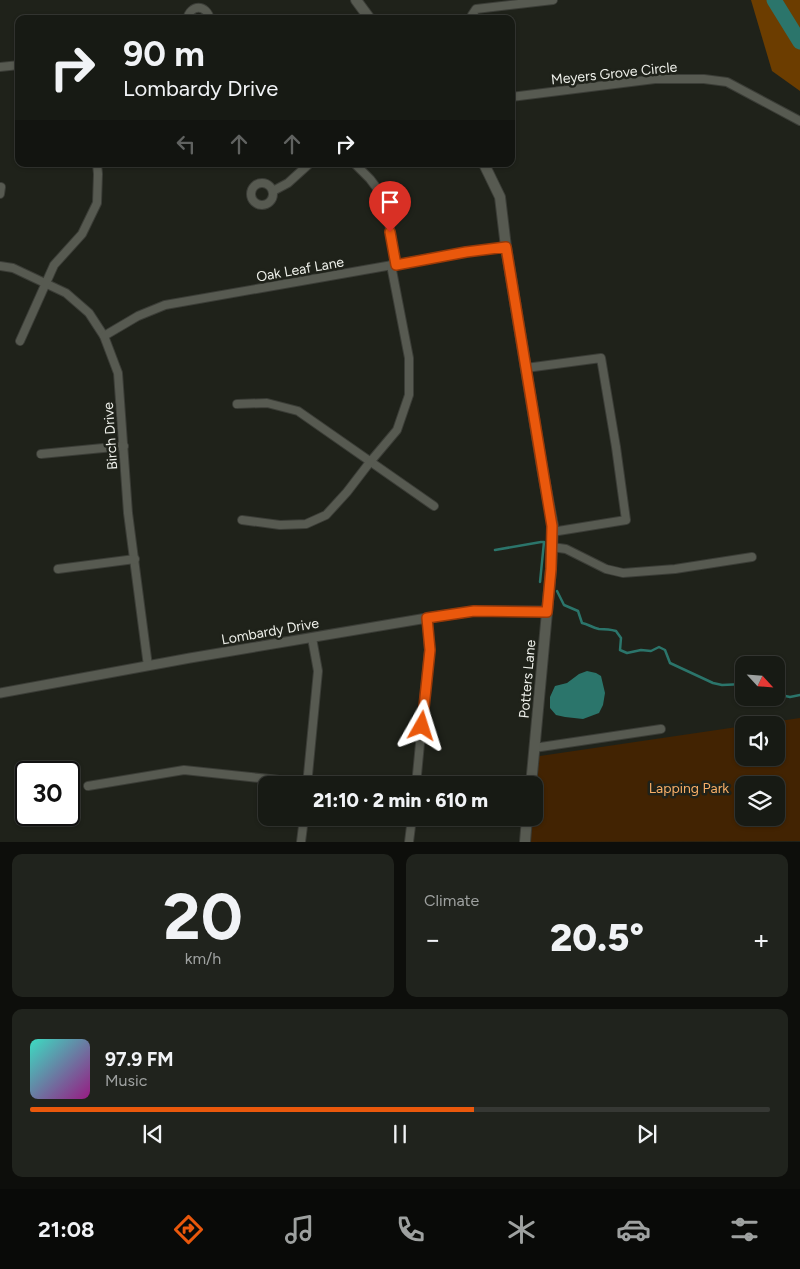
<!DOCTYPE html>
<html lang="en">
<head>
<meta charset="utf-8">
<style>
	body { margin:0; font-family:Figtree,sans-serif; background:#20231d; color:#f1f3f6; height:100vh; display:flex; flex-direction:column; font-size:19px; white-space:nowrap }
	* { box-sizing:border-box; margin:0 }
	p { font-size:16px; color:#9ea1a0 }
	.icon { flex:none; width:28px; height:28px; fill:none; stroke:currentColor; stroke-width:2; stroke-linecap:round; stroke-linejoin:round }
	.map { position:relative; height:842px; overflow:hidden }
	.side { display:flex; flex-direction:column; gap:12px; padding:12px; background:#0d0e0b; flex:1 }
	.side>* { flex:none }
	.hud { position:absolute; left:15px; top:15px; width:500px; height:152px; border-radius:10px; box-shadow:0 1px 4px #0004,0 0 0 1px #363834; background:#171a14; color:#f1f3f6; overflow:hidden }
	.needle { width:32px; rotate:116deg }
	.tools { position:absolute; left:735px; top:656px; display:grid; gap:10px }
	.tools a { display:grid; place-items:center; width:50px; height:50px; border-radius:10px; background:#171a14; box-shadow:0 1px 4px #0004,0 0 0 1px #363834; font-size:25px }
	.speed { position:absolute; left:15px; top:761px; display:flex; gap:10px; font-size:25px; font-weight:700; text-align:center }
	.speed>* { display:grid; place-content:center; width:65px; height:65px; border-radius:50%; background:#171a14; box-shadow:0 1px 4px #0004,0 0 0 1px #363834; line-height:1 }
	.speed .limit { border:2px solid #111; border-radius:8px; background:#fff; color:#111 }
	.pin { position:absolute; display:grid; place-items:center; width:42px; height:42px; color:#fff; margin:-51px -21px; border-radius:50% 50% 50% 0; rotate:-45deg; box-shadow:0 0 5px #0007 }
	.pin .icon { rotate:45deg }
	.me { position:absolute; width:55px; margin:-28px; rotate:6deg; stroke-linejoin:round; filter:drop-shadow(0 0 4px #0008) }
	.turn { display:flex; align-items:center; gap:18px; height:105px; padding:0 25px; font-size:22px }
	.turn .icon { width:65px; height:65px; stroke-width:2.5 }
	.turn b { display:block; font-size:35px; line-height:42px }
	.lanes { display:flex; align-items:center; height:48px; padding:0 25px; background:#0003; justify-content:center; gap:25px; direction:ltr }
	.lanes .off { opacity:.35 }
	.big { font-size:38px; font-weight:800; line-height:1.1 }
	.side .widget { flex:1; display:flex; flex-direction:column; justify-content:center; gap:8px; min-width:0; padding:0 18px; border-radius:10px; background:#20231d }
	.side .dial { align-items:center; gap:0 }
	.dial b { font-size:65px; line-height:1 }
	.song { display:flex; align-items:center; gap:15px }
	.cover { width:60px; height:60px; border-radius:8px; background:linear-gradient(135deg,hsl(170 70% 55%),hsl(310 70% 35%)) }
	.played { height:5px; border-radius:2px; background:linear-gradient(90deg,#ea580c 60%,#363834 60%) }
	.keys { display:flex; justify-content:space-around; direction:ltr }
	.heat { display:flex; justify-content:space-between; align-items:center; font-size:28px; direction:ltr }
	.side .tiles { flex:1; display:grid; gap:12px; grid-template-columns:1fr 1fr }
	.widget:last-child { grid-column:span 2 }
	.trip { position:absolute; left:258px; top:776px; width:285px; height:50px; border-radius:10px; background:#171a14; box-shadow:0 1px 4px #0004,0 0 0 1px #363834; font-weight:800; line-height:50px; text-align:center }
	.dock { display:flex; height:80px; justify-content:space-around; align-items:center; background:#090a08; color:#9ea1a0 }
	.dock .icon { width:35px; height:35px }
	.dock .active { color:#ea580c }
	.dock b { font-size:22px; color:#f1f3f6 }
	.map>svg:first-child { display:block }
	.green { fill:#422302; fill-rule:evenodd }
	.forest { fill:#6c3d00 }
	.water { fill:#2b756b }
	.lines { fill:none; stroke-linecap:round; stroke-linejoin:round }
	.stream { stroke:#2b756b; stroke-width:2.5 }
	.river { stroke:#2b756b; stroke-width:15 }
	.minor-casing { stroke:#3b3d37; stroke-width:10 }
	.tertiary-casing { stroke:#3b3d37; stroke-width:11 }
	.secondary-casing { stroke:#3b3d37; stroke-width:12 }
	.minor { stroke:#575a51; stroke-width:8 }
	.tertiary { stroke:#575a51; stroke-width:9 }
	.secondary { stroke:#575a51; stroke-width:10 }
	.route-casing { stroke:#983908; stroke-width:12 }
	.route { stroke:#ea580c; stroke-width:9 }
	.labels { text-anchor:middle; stroke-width:5; stroke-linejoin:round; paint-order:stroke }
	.street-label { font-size:14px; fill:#edefe9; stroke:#1f221a }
	.park-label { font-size:14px; fill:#f7ae67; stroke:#1f221a }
</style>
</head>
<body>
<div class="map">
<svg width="800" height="842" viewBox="0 0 800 842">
	<rect width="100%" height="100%" fill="#1f221a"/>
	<!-- green -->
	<path class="green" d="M800 718V841L526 842 528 818H534L533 757 744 726V758H776V725H751ZM744 785H776V818H744Z"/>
	<!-- forest -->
	<polygon class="forest" points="751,0 800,0 800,91 772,71"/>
	<!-- water -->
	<polygon class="water" points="587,671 596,673 601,676 605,693 603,705 599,713 583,719 565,717 556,715 550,708 550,697 555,686 567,683 579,674"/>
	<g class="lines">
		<!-- stream -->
		<g class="stream">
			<polyline points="495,550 541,542 544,542 540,582"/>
			<path d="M557 591 564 605 578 611 582 623C588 624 593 628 599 629 606 629 609 629 616 631L621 638 620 650 627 653 641 650 651 651 659 647 665 650 670 663 713 683 722 685 744 684"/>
			<polyline points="776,694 790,697 800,695"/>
		</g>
		<!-- river -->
		<polyline class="river" points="774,0 800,42"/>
		<defs>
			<g id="minor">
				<path d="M187 19C191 4 206 4 210 19"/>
				<polyline points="472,19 472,15 476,9 553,0"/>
				<polyline points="0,67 19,65"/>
				<polyline points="511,97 655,79 704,79 727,82 800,121"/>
				<polyline points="355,164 370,179 385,199 396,265"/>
				<circle cx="262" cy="194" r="11"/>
				<polyline points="273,191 288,183 309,164"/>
				<polyline points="0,194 1,187"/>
				<polyline points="0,266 13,268 66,293 89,313 104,336 118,373 128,513 148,666"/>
				<polyline points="104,336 138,316 165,305 466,252 506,247"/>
				<polyline points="20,341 54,265 82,234 97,203 98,174 97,164"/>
				<polyline points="526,368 601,358 616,447 626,520 552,532"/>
				<polyline points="237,404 267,403 298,411 434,506"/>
				<polyline points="41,454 124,446"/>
				<polyline points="242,520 280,525 306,524 326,515 347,492 370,462 397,430 409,395 409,358 391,265"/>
				<polyline points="552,547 566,549 606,569 623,573 675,569 752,557"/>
				<polyline points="58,569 135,559"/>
				<polyline points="534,748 661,729"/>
				<polyline points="307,785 318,671 312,638"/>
				<polyline points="416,785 429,650 427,618"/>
				<polyline points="88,786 184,770 307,783"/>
				<polyline points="301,842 304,818"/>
				<polyline points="409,842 412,818"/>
			</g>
			<polyline id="tertiary" points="0,693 190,658 427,618 474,611 547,611"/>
			<g id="secondary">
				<polyline points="356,0 370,19"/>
				<polyline points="484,164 500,197 506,247 543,473 553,526 551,569 531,785"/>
				<polyline points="525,842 527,818"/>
			</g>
		</defs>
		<!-- minor casing -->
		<use href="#minor" class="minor-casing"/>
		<!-- tertiary casing -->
		<use href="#tertiary" class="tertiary-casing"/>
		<!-- secondary casing -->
		<use href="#secondary" class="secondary-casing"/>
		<!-- minor -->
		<use href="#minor" class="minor"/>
		<!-- tertiary -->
		<use href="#tertiary" class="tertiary"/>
		<!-- secondary -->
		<use href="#secondary" class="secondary"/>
	</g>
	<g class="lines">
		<defs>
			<polyline id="route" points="390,232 396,265 466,252 506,247 552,526 551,569 547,612 474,611 427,618 430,650 422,726"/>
		</defs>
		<!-- route casing -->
		<use href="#route" class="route-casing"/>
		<!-- route -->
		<use href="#route" class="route"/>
	</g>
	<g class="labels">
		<!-- street labels -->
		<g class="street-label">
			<text transform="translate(614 73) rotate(-6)" y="5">Meyers Grove Circle</text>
			<text transform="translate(300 269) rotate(-10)" y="5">Oak Leaf Lane</text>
			<text transform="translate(110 436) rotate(-94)" y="5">Birch Drive</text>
			<text transform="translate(270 631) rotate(-10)" y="5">Lombardy Drive</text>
			<text transform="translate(527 679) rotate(-85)" y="5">Potters Lane</text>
		</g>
		<!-- park labels -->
		<g class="park-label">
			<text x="689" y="793">Lapping Park</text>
		</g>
	</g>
</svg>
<div class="tools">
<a><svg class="needle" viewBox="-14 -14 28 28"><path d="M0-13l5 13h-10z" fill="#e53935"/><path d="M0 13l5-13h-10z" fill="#9ea1a0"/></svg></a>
<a><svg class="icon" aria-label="sound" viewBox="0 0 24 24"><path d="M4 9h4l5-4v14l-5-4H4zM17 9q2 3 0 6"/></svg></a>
<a><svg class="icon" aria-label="layers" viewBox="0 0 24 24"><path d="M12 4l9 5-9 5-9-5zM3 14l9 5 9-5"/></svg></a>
</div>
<div class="speed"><div class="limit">30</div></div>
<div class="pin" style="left:390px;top:232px;background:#d93025"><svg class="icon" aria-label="arrive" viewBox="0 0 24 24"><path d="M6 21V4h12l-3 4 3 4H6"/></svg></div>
<svg class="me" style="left:422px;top:726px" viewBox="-20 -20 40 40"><path d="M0-17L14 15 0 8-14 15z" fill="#ea580c" stroke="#fff" stroke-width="4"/></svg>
<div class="trip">21:10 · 2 min · 610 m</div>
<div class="hud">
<div class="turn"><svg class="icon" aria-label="right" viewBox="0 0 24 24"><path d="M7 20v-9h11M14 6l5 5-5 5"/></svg><div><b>90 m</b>Lombardy Drive</div></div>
<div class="lanes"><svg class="icon off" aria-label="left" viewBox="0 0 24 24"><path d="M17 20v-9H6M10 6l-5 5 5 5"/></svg><svg class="icon off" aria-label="ahead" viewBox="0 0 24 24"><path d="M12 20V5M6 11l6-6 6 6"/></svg><svg class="icon off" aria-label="ahead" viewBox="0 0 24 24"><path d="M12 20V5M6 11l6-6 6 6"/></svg><svg class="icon" aria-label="right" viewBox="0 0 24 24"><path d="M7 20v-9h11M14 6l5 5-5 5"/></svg></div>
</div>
</div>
<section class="side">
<div class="tiles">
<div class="widget dial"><b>20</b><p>km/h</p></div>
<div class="widget"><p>Climate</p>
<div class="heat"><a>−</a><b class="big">20.5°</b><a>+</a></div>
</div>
<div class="widget">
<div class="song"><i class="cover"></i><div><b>97.9 FM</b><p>Music</p></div></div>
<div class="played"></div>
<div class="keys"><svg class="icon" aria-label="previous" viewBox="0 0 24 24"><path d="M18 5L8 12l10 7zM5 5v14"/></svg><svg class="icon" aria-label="pause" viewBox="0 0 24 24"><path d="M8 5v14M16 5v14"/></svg><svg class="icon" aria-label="next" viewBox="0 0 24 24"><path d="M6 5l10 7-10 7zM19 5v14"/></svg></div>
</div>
</div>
</section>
<nav class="dock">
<b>21:08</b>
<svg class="icon active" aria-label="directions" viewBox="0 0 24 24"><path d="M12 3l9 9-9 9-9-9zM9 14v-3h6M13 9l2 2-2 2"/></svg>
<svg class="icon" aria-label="music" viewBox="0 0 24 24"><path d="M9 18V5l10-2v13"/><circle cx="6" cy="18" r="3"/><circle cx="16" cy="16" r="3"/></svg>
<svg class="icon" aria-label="phone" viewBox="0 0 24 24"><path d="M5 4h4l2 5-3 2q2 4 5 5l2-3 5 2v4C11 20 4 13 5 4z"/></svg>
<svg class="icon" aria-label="climate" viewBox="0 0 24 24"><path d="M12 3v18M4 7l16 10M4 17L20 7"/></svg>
<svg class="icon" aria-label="car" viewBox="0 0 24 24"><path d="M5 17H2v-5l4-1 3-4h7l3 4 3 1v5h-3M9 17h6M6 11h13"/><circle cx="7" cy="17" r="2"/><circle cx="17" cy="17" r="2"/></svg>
<svg class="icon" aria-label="filters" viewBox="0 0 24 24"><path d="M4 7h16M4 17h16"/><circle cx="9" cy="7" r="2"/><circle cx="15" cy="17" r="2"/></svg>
</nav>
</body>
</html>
